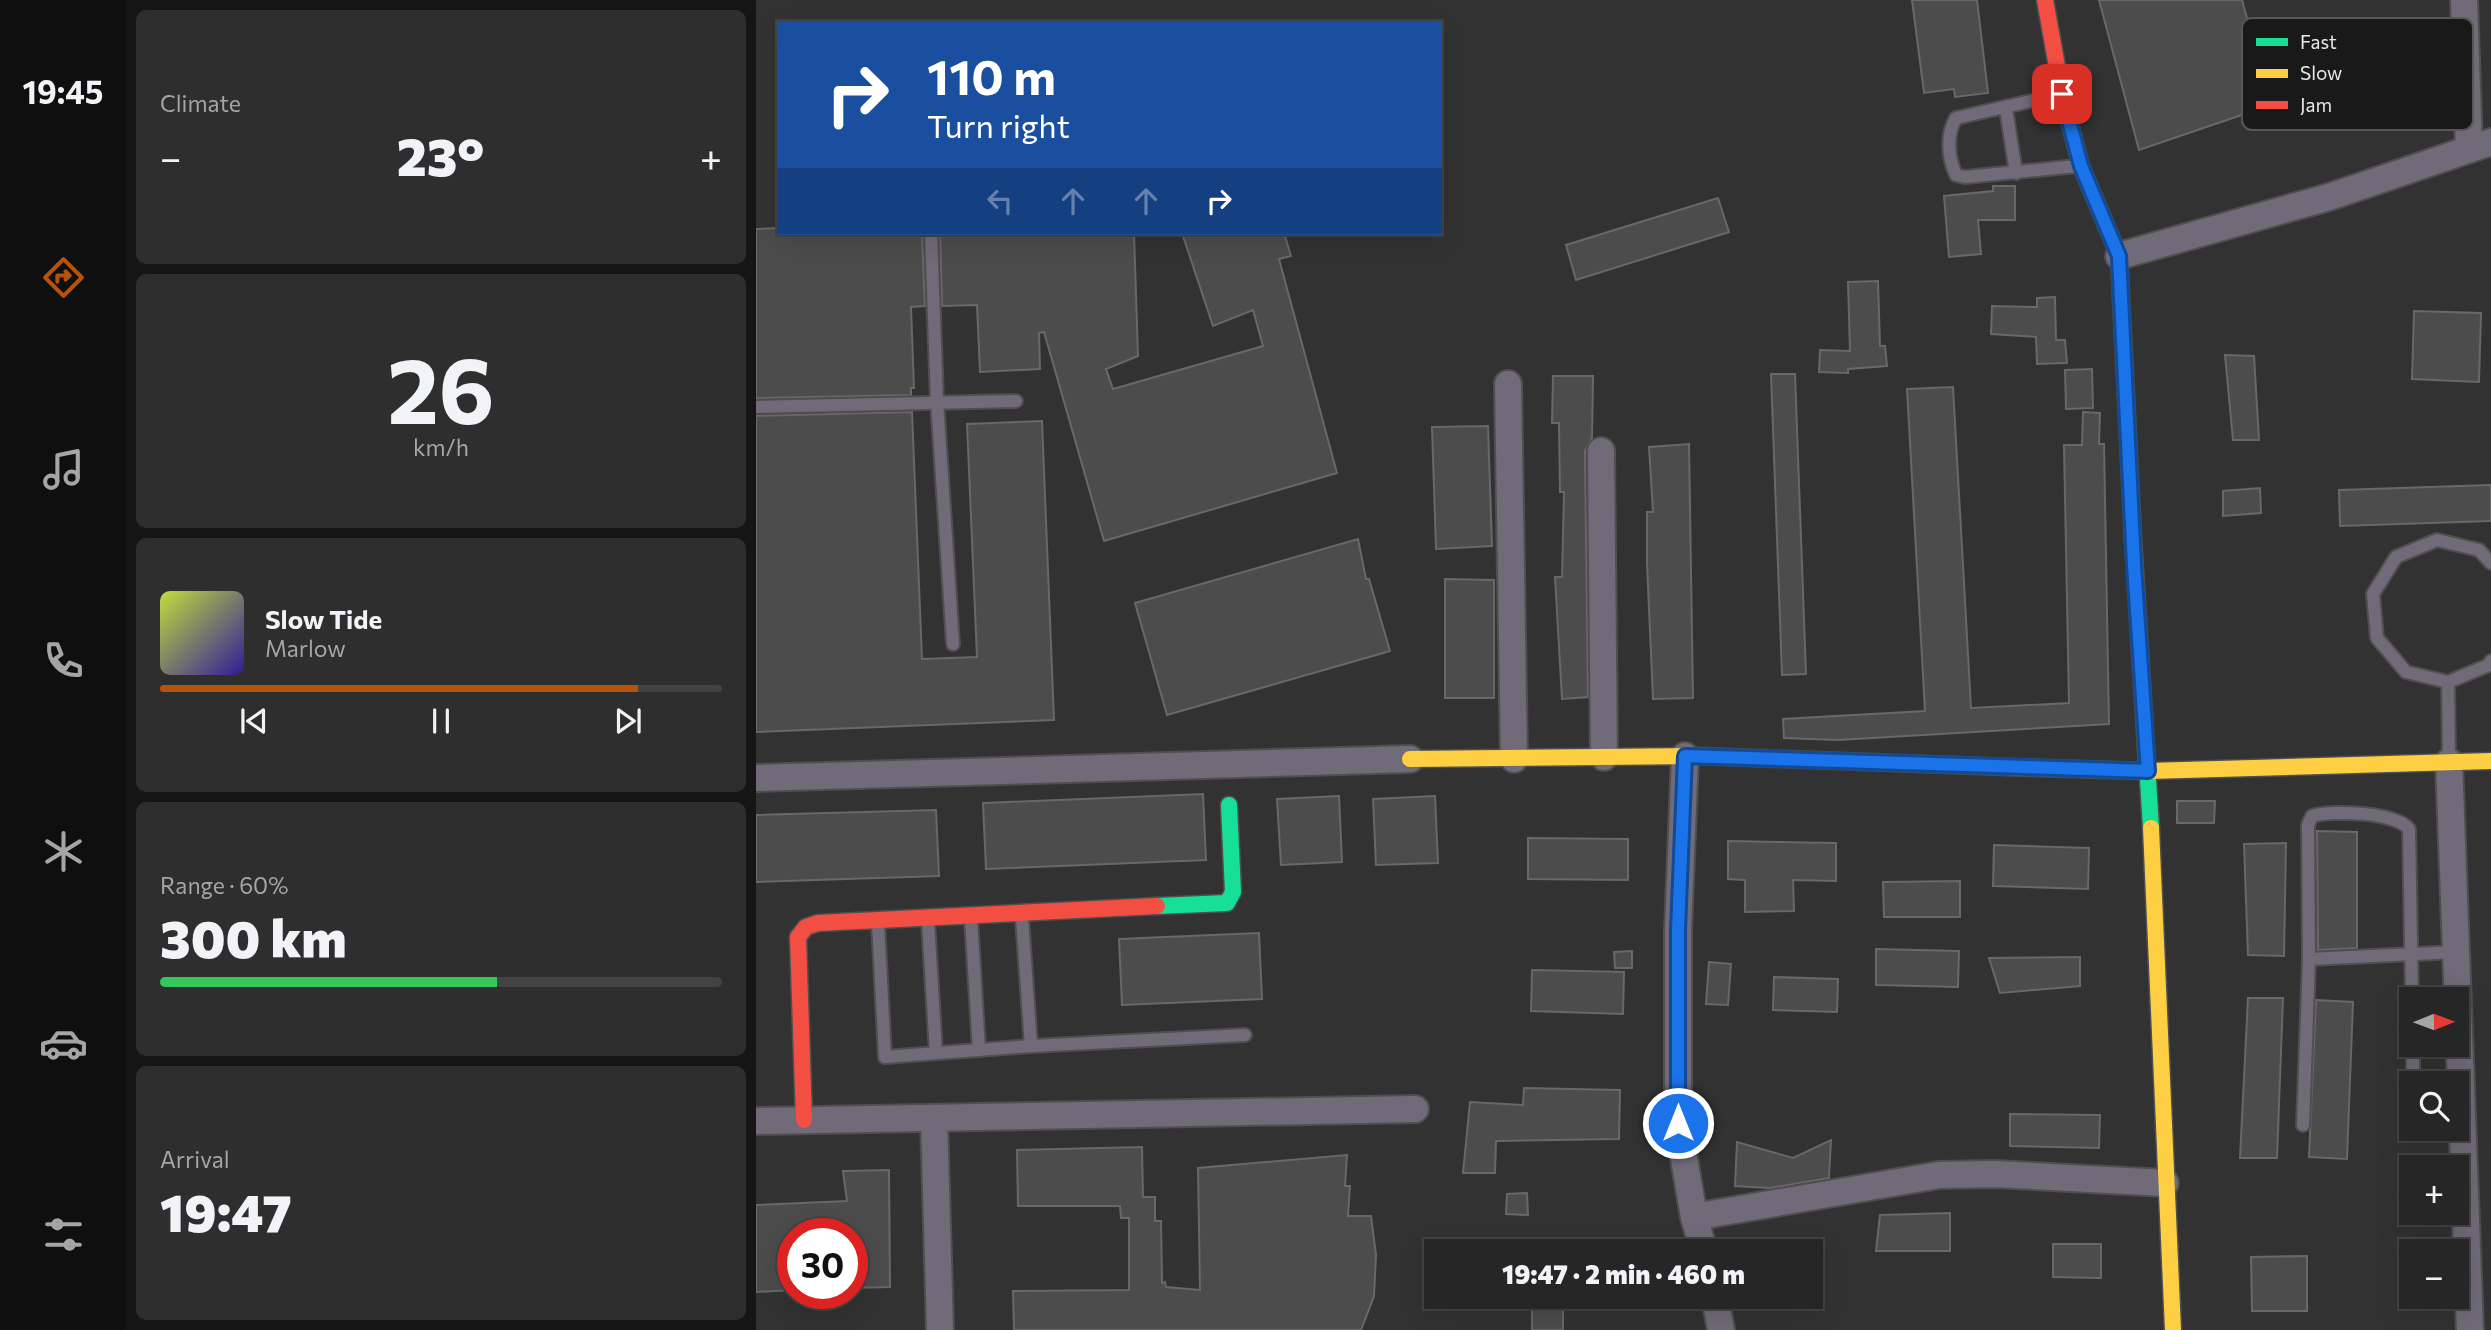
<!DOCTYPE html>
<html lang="en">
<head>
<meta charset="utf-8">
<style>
	body { margin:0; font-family:Commissioner,sans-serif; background:#2e2e2e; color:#f1f3f6; height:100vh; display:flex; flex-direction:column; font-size:26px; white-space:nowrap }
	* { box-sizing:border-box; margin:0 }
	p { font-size:23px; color:#a4a5a7 }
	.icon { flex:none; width:38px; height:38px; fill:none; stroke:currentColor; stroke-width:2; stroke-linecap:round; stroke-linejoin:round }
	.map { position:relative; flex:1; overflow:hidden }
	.drawer { display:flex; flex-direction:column; gap:10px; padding:10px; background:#151515; width:630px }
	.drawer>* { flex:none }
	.hud { position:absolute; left:21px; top:21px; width:665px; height:214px; border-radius:0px; box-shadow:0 7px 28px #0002,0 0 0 2px #424343; background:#1a4fa0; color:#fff; overflow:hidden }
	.needle { width:46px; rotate:89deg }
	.fabs { position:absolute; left:1643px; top:987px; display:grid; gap:14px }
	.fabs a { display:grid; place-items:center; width:70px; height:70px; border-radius:0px; background:#262626; box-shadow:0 7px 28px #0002,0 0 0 2px #424343; font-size:35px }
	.speed { position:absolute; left:21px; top:1218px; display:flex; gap:14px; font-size:35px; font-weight:700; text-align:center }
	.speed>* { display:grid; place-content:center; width:91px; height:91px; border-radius:50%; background:#262626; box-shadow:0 7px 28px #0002,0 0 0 2px #424343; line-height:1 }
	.speed .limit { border:10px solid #d22; background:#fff; color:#111 }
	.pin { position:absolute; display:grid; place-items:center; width:60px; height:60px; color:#fff; margin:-30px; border-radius:14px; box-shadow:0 4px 10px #0006 }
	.me { position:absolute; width:77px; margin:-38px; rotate:0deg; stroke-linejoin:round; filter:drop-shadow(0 0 5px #0008) }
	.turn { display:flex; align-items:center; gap:24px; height:147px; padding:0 35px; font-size:32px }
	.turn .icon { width:91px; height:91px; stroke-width:2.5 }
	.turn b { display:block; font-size:49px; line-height:60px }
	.lanes { display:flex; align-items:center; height:66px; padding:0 35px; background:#0003; justify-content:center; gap:35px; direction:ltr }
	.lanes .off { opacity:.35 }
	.big { font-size:52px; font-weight:800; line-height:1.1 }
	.drawer .widget { flex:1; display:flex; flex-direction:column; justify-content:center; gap:10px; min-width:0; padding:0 24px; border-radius:10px; background:#2e2e2e }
	.drawer .dial { align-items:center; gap:0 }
	.dial b { font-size:91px; line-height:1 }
	.song { display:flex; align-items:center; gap:21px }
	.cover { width:84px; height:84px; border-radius:10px; background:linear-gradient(135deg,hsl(70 70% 55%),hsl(250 70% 35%)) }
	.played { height:7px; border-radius:4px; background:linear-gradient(90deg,#b45309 85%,#424343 85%) }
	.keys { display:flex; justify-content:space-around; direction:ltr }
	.heat { display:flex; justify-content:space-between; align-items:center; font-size:38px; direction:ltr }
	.charge { height:10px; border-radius:5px; background:linear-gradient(90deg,#34c759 60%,#424343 0) }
	.trip { position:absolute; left:668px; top:1239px; width:399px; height:70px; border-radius:0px; background:#262626; box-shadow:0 7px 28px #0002,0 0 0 2px #424343; font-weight:800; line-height:70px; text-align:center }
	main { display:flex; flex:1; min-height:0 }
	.dock { display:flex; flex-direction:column; width:126px; justify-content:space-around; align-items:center; background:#0f0f0f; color:#a4a5a7 }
	.dock .icon { width:49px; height:49px }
	.dock .selected { color:#b45309 }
	.dock b { font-size:32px; color:#f1f3f6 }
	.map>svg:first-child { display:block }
	.building { fill:#4c4c4c; stroke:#686868; stroke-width:2 }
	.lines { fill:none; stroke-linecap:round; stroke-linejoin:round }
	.lane-casing { stroke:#4f4f4f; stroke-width:16 }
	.street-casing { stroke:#4f4f4f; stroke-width:30 }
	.fast-casing { stroke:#4f4f4f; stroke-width:19 }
	.slow-casing { stroke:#4f4f4f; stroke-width:19 }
	.jam-casing { stroke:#4f4f4f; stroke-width:19 }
	.lane { stroke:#716b79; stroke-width:12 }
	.street { stroke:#716b79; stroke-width:26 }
	.fast { stroke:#16e098; stroke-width:16 }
	.slow { stroke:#ffcf43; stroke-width:16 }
	.jam { stroke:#f24e42; stroke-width:16 }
	.route-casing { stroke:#114b97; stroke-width:18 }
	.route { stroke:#1a73e8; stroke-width:12 }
	.key { fill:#19191a; stroke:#575758; stroke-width:2 }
	.key-label { font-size:19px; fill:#e8e7e9 }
</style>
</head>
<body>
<main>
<nav class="dock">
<b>19:45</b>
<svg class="icon selected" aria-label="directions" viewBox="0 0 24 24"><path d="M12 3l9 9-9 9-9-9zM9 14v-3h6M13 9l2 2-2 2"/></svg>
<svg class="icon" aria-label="music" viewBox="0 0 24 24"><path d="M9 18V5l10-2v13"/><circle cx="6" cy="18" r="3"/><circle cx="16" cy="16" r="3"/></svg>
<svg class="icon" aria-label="phone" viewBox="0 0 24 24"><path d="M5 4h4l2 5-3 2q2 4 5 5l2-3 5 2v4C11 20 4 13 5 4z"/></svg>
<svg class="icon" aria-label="climate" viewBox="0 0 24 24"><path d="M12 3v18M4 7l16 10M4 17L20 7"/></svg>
<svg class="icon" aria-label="car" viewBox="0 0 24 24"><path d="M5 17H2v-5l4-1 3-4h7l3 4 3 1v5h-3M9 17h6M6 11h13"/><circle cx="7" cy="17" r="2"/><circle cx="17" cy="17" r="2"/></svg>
<svg class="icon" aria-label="filters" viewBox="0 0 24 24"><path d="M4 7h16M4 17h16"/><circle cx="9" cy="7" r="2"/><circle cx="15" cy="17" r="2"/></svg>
</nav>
<section class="drawer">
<div class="widget"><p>Climate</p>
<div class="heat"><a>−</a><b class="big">23°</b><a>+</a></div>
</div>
<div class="widget dial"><b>26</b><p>km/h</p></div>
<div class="widget">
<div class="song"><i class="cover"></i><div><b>Slow Tide</b><p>Marlow</p></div></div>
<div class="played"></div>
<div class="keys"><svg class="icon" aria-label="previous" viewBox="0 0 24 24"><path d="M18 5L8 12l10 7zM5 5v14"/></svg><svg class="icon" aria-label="pause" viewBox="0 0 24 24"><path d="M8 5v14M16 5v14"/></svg><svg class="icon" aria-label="next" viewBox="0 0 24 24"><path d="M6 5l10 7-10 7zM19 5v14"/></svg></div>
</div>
<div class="widget"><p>Range · 60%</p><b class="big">300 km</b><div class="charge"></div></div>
<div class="widget"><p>Arrival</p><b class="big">19:47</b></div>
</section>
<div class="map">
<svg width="1735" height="1330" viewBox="0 0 1735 1330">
	<rect width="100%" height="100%" fill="#323232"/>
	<!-- building -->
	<g class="building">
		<polygon points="1156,0 1221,0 1232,93 1199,97 1198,89 1168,93"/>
		<polygon points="1343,0 1486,0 1515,105 1383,150"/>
		<polygon points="1237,186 1259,186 1259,220 1222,220 1225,254 1193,257 1188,196 1237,191"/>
		<polygon points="962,198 973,232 820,280 810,245"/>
		<polygon points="23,228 23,233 166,233 169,306 155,307 158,388 155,388 155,395 0,398 0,229"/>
		<polygon points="184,233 378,233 382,356 350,369 357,389 507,346 497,310 457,326 426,233 528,233 535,256 523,259 581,473 348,541 288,332 283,333 284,369 224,372 221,305 186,306"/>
		<polygon points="1122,281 1124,346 1129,346 1131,366 1092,369 1092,373 1063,372 1064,350 1094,351 1092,282"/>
		<polygon points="1299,297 1300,340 1309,340 1311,363 1281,364 1280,337 1235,334 1236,306 1281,307 1281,298"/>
		<polygon points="1658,311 1725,313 1723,382 1656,379"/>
		<polygon points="1469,355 1498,356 1503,440 1477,440"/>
		<polygon points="1336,369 1337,408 1310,409 1309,370"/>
		<polygon points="1015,374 1039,374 1050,674 1026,675"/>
		<polygon points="797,376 837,376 836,438 829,451 832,697 806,699 799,577 806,577 808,492 804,492 803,423 796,423"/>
		<polygon points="1197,387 1215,708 1313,703 1308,445 1326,445 1327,412 1344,413 1343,444 1348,444 1353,724 1082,740 1028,738 1027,719 1169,711 1151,389"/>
		<polygon points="156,412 166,659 221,657 211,424 286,421 298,720 0,732 0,416"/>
		<polygon points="732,426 736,546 680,549 676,427"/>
		<polygon points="933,444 937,698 897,699 891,563 891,512 897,512 893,447"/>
		<polygon points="1735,485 1735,521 1584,526 1583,490"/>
		<polygon points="1504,488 1505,513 1467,516 1467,491"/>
		<polygon points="602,539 610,579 613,579 634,651 411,715 379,603"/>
		<polygon points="689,579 738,580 738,698 689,698"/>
		<polygon points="447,794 450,860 230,869 227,803"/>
		<polygon points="583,796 586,862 525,865 521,799"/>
		<polygon points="679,796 682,863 620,865 617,799"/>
		<polygon points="1421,801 1459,801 1458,823 1421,823"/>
		<polygon points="180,810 183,876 0,882 0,815"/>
		<polygon points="1561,831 1601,832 1601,948 1562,950"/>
		<polygon points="772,838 872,839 872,880 772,879"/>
		<polygon points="972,841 1080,843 1080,881 1037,880 1038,911 989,912 989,880 972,879"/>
		<polygon points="1530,843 1528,956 1492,955 1488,844"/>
		<polygon points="1238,845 1333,848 1332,889 1237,886"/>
		<polygon points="1204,881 1204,917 1128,917 1127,882"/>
		<polygon points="503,933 506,999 366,1005 363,939"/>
		<polygon points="1120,949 1203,951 1202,987 1120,985"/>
		<polygon points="876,951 876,968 859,968 858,952"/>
		<polygon points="1324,957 1324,986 1244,993 1233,958"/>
		<polygon points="953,962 975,964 972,1005 950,1004"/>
		<polygon points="776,970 868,972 867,1014 775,1011"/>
		<polygon points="1018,977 1082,979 1081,1012 1017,1010"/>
		<polygon points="1492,998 1527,998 1521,1158 1484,1158"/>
		<polygon points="1560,1000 1597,1002 1591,1159 1553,1157"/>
		<polygon points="768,1088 864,1090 863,1139 740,1141 739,1173 707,1173 714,1102 767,1105"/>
		<polygon points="1254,1114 1344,1115 1343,1148 1254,1146"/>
		<polygon points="1075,1140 1073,1178 1014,1188 979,1186 981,1142 1037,1158"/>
		<polygon points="386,1147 387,1197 399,1197 399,1221 405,1221 406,1283 409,1282 410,1287 444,1290 442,1168 591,1155 589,1186 594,1186 592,1216 615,1216 620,1255 618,1296 605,1330 258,1330 257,1291 373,1290 373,1218 365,1218 364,1206 262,1206 261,1150"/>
		<polygon points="133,1170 134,1287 96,1288 96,1234 37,1234 37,1290 0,1292 0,1205 91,1201 87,1171"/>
		<polygon points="771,1193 772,1215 750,1214 751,1194"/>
		<polygon points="1194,1213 1194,1251 1120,1251 1124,1215"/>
		<polygon points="1297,1244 1345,1244 1345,1278 1297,1277"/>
		<polygon points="1551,1256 1551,1311 1496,1311 1495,1257"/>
		<rect x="776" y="1297" width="31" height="33"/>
	</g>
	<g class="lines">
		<defs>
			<g id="lane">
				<path d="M1302 95 1200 118C1190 134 1192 158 1200 175L1209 177 1321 166"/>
				<polyline points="1250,109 1260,173"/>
				<polyline points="175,233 181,401 197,644"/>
				<polyline points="0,407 260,401"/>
				<polyline points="1735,563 1723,550 1681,540 1640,557 1617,594 1621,638 1650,672 1692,682 1733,665 1735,661"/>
				<polyline points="1692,682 1693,759"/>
				<polyline points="215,918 223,1050"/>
				<polyline points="266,918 275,1046 489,1035"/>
				<polyline points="172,921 180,1053"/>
				<polyline points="122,923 129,1057 275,1046"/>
				<polyline points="1553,959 1700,952"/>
				<polyline points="1657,1045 1657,1083"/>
				<path d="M1547 1125 1553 959 1552 825 1556 816C1576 810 1640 812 1653 829L1656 999"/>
				<polyline points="1657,1129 1657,1131"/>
			</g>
			<g id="street">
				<polyline points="1708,0 1713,149"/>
				<polyline points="1363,256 1573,197 1735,142"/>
				<polyline points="752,384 758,759"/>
				<polyline points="845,451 848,757"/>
				<polyline points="929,756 922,930 922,1123 938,1217 948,1251"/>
				<polyline points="1693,762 1714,1330"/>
				<polyline points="0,778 654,759"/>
				<polyline points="178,1118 184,1330"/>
				<polyline points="0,1121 659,1109"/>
				<polyline points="938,1217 1183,1175 1239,1174 1409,1183"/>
				<polyline points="959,1297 965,1330"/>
			</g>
			<g id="fast">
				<polyline points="1377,539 1395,828"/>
				<polyline points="401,906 471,903 477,892 473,805"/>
			</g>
			<g id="slow">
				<polyline points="654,759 942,756"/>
				<polyline points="1253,767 1392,771 1735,761"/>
				<polyline points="1395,828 1417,1330"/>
			</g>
			<g id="jam">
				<polyline points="1289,0 1306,94 1325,166 1363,256 1377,539"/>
				<polyline points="942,756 1253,767"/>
				<polyline points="48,1120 42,937 50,927 62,923 401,906"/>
			</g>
		</defs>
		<!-- lane casing -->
		<use href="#lane" class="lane-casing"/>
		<!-- street casing -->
		<use href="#street" class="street-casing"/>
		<!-- fast casing -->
		<use href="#fast" class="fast-casing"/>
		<!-- slow casing -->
		<use href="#slow" class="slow-casing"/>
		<!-- jam casing -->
		<use href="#jam" class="jam-casing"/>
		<!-- lane -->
		<use href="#lane" class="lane"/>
		<!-- street -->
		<use href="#street" class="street"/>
		<!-- fast -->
		<use href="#fast" class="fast"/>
		<!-- slow -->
		<use href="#slow" class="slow"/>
		<!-- jam -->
		<use href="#jam" class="jam"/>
	</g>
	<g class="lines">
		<defs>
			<polyline id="route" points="922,1123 922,930 929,756 1392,771 1378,565 1363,256 1325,166 1306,94"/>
		</defs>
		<!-- route casing -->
		<use href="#route" class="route-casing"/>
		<!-- route -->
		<use href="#route" class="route"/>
	</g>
	<!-- legend -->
	<rect x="1486" y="18" width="231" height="112" rx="10" class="key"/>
	<rect x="1500" y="38" width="32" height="8" fill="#16e098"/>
	<rect x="1500" y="69" width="32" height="9" fill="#ffcf43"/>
	<rect x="1500" y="101" width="32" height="8" fill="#f24e42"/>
	<g class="key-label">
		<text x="1544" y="49">Fast</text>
		<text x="1544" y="80">Slow</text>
		<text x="1544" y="112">Jam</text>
	</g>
</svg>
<div class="fabs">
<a><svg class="needle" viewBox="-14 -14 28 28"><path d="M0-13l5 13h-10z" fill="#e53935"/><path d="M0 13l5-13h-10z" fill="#a4a5a7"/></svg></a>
<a><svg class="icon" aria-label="search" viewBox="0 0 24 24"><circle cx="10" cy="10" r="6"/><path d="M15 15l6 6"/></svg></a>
<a>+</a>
<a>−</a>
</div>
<div class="speed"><div class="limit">30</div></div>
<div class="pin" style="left:1306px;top:94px;background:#d93025"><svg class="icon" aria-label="arrive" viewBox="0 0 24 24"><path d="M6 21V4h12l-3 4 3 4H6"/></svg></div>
<svg class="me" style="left:922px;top:1123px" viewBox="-20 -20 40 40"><circle r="17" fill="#1a73e8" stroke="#fff" stroke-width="3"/><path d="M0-11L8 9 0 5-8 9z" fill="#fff"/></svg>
<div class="trip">19:47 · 2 min · 460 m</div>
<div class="hud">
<div class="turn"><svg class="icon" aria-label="right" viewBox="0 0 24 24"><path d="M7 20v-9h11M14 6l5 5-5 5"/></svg><div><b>110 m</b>Turn right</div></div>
<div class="lanes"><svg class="icon off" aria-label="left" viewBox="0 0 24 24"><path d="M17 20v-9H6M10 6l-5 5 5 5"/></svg><svg class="icon off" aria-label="ahead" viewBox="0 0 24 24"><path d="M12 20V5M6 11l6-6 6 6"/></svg><svg class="icon off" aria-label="ahead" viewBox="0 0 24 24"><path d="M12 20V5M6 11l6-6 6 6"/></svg><svg class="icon" aria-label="right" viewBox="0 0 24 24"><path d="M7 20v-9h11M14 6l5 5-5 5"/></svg></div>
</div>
</div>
</main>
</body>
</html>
